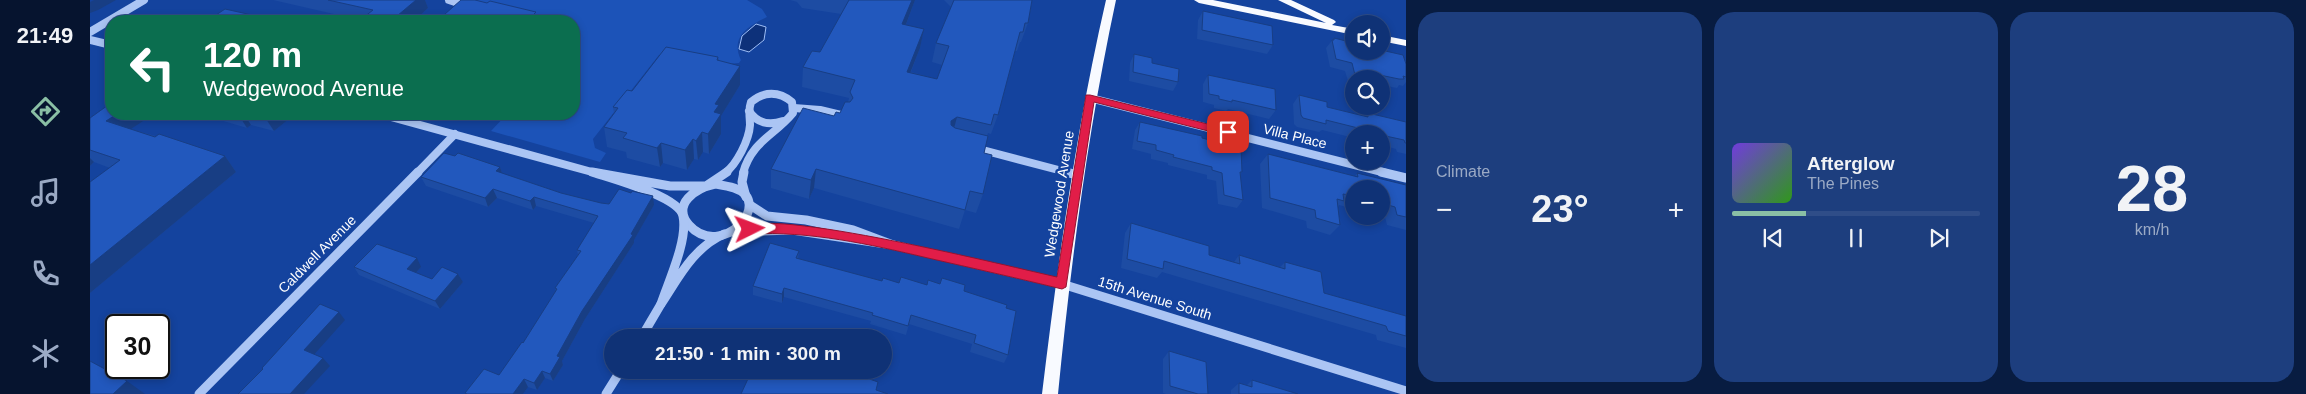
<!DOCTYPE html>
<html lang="en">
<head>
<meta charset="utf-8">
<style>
	body { margin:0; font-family:Arial,sans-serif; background:#1d3e7e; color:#f1f3f6; height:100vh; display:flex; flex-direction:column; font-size:19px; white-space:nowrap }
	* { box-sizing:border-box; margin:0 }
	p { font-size:16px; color:#9baac5 }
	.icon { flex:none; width:28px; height:28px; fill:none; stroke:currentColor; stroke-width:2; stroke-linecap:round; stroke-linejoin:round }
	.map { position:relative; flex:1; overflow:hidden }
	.side { display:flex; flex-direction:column; gap:12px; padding:12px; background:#081c41; width:900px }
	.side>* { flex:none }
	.hud { position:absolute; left:15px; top:15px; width:475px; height:105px; border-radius:20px; box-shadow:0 2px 8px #0003,0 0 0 1px #2f4d88; background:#0b6e4f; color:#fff; overflow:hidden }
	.tools { position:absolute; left:1255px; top:15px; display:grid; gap:10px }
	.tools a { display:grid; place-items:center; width:45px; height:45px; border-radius:50%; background:#0f3276; box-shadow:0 2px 8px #0003,0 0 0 1px #2f4d88; font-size:25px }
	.speed { position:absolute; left:15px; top:314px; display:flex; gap:10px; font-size:25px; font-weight:700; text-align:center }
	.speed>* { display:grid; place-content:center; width:65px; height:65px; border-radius:50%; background:#0f3276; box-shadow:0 2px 8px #0003,0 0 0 1px #2f4d88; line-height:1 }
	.speed .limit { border:2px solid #111; border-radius:8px; background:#fff; color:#111 }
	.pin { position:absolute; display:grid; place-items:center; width:42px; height:42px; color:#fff; margin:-21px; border-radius:10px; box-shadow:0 2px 8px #0006 }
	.me { position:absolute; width:55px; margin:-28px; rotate:87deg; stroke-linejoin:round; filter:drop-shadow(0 0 4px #0008) }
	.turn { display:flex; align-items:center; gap:18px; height:105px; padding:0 15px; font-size:22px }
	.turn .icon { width:65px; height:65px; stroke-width:2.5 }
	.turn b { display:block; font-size:35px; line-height:42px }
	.big { font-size:38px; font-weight:700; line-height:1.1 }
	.side .tile { flex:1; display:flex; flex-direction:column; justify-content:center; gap:8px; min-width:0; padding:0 18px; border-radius:20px; background:#1d3e7e }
	.side .dial { align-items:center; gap:0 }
	.dial b { font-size:65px; line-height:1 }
	.song { display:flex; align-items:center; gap:15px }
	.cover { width:60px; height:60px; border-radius:8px; background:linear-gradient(135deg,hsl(260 70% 55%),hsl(110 70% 35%)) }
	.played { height:5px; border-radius:2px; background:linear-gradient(90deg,#8abfa5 30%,#2f4d88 30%) }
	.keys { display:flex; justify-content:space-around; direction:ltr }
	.heat { display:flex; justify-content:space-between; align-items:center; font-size:28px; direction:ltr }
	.side .tiles { flex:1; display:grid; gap:12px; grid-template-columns:repeat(3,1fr) }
	.trip { position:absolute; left:514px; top:329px; width:288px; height:50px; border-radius:25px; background:#0f3276; box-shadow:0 2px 8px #0003,0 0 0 1px #2f4d88; font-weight:700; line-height:50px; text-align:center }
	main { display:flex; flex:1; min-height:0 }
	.menu { display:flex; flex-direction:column; width:90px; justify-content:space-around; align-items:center; background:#06142f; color:#9baac5 }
	.menu .icon { width:35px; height:35px }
	.menu .active { color:#8abfa5 }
	.menu b { font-size:22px; color:#f1f3f6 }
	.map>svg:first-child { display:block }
	.green { fill:#1c53b8 }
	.water { fill:#0d317a; stroke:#9ebef6 }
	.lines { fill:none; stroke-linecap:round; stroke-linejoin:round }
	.minor-far1 { stroke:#abc5f4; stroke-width:8 }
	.minor { stroke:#abc5f4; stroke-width:9 }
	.major { fill:#f8faff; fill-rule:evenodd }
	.wall { fill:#1d4ca3 }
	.shaded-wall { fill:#183e84 }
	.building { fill:#2258bd; stroke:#183e84 }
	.route { fill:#e11d48; stroke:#92132f }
	.labels { text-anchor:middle; stroke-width:5; stroke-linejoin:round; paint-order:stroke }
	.street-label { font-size:14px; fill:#fff; stroke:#14439e }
</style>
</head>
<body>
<main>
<nav class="menu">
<b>21:49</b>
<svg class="icon active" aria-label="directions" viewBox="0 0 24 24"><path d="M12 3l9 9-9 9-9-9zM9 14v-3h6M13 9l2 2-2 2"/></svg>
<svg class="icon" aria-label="music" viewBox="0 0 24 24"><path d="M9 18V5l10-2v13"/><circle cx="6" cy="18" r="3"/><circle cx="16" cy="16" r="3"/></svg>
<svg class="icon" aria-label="phone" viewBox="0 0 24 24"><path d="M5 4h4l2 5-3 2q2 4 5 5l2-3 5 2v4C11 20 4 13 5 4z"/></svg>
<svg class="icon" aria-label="climate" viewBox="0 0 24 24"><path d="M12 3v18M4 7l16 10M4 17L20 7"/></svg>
</nav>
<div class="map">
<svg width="1316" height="394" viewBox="0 0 1316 394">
	<rect width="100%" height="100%" fill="#14439e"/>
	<!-- green -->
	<path class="green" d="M387 0H657L672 9 677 17C658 26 640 37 651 60L649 63C621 66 597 62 569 55L503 139 505 148 516 153 510 162 401 131 417 114H484V43L491 35 484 33V21H436L379 7Z"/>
	<!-- water -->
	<polygon class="water" points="666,24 676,27 674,40 659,52 649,49 652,36"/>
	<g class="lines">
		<!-- minor-far1 -->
		<g class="minor-far1">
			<polyline points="359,0 374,5"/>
			<polyline points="0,32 54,0"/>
			<polyline points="0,40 21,45"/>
			<polyline points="1000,98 1296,173"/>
			<polyline points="704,108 730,110 755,116"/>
			<path d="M659 111C667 123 679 126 693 121"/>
			<polyline points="290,114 502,172"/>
			<polyline points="885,148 980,173"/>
			<polyline points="327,173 365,134"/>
			<polyline points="505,173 502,172 507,173"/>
			<path d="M635 173C647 164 659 140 660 125 660 117 658 110 661 102 674 91 689 91 702 102L703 113C684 136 662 141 653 173"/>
		</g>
		<!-- minor -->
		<g class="minor">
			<polyline points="654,172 652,182 656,197"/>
			<polyline points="975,172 988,175"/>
			<polyline points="1291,172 1316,178"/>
			<path d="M625 184C631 185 638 186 644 188 686 202 631 261 599 225 581 204 606 188 625 184Z"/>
			<polyline points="641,232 702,230 803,245 763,230 716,220 677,216 660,205"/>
			<path d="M634 234C603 248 589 277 571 304 579 280 598 240 593 216 589 196 520 178 502 172L580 186H616L637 172"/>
			<polyline points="803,245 972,284 1316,391"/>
			<polyline points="551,338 571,304"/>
			<polyline points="109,394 328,172"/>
			<polyline points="516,394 531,370"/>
		</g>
		<!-- major -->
		<g class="major">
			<path d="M1016 0H1026C998 130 981 262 968 394H952C968 262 986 130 1016 0Z"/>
			<polygon points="1104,0 1123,0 1236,23 1188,0 1201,0 1244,20 1246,22 1242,25 1264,29 1264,35 1109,3"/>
			<polygon points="1291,35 1316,40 1316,46 1291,41"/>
		</g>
	</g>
	<!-- wall -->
	<g class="wall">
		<polygon points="183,0 335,0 338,8 324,21 269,21 270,20"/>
		<polygon points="700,0 825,0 816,25 834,29 830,48 821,72 847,79 852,65 842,62 846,43 861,7 854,0 942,0 938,23 931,42 930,42 927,51 925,51 908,115 901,134 898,133 897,136 894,153 893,194 886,213 875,210 869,229 724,188 719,199 681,188 681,169 744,116 750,113 758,102 759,98 712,87 713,67 730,52 751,14 712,8 707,2"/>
		<polygon points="1113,11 1183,45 1177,54 1107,39 1108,20"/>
		<polygon points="1244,38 1316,64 1316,82 1313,86 1309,85 1307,88 1291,85 1291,79 1264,79 1264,92 1261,91 1255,71 1240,67 1236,48"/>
		<polygon points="1044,54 1062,63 1088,82 1083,91 1039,81 1040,63"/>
		<polygon points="628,57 629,60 650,85 631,116 631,134 619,154 613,152 608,160 604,159 597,170 573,163 570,167 537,158 536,152 517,147 514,127 524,113 523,107 542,91"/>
		<polygon points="1118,75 1186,110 1179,119 1175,118 1138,109 1136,111 1124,108 1124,105 1113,102 1113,84"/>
		<polygon points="1209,95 1237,107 1275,116 1278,113 1316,122 1316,154 1307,152 1306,149 1291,145 1291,134 1264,134 1264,141 1261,141 1260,137 1232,130 1229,132 1207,127 1204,124 1203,104"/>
		<polygon points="110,114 203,114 204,115 184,131 161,125 157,128"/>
		<polygon points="386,114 400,114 396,117"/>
		<polygon points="0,118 41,129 135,156 146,172 0,293 0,182 20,168 4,162 0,166"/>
		<polygon points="1050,122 1112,138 1152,172 1150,175 1153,200 1147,208 1128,204 1126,181 1117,179 1117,175 1078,165 1078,163 1061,159 1061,154 1042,149 1045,130"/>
		<polygon points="1178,154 1265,176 1267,173 1316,185 1316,230 1297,225 1295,217 1291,216 1291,189 1264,189 1264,209 1249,205 1248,207 1250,225 1240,235 1217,228 1216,221 1172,208 1170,164"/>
		<polygon points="365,156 410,167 412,173 471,193 511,203 564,205 544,240 544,243 495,319 472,361 473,365 463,381 455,378 447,390 438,387 433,394 376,394 375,393 409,375 433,343 466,291 465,288 488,255 487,250 504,223 446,206 443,210 407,198 398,207 336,186 331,177"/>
		<polygon points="1041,223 1119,255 1144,262 1149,255 1190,267 1195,262 1234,293 1316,316 1316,348 1287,340 1286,335 1072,272 1067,278 1031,268 1035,233"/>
		<polygon points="709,251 708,259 792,281 809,283 837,285 850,283 852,278 874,291 916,308 918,355 914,363 880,352 882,344 819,324 816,335 780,324 781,321 694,297 692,303 663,295 663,286"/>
		<polygon points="264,267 331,267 326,273 342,279 368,274 373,282 350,309 269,275"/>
		<polygon points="1079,351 1118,394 1076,394 1073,393 1073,359"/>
		<polygon points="1162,380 1208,394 1141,394 1141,390 1149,383 1157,385"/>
	</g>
	<!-- shaded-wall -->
	<g class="shaded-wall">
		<polygon points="4,0 26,0 8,10 0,13 0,2"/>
		<polygon points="326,0 335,0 338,8 324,21 301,21"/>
		<polygon points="822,0 825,0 809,43 812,24"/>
		<polygon points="834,29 830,48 813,91 817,72"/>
		<polygon points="650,66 650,85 631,116 631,134 619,154 618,134 624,112 625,104"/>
		<polygon points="27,114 64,114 30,136 16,121"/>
		<polygon points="148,114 154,114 161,125 157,128"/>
		<polygon points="177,114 203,114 204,115 184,131 174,116"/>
		<polygon points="395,114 400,114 396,117"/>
		<polygon points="867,117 862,136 861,121"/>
		<polygon points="612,132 613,152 608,160 606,141"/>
		<polygon points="603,139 604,159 597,170 595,150"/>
		<polygon points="571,143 573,163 570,167 567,148"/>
		<polygon points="135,156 146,172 0,293 0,265"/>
		<polygon points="0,158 4,162 0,166"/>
		<polygon points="410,167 413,176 406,171"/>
		<polygon points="726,169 724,188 719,199 721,180"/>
		<polygon points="403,189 407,198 398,207 395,198"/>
		<polygon points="563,196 564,205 544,240 544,243 495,319 472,361 473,365 463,381 460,374 467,356 492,311 541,234"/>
		<polygon points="444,197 446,206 443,210 440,201"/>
		<polygon points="327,258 331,267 322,277 317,269"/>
		<polygon points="368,274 373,282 350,309 345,301"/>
		<polygon points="694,288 694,297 692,303 692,294"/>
		<polygon points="249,312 255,320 221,358 214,350"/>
		<polygon points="233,358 240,366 214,394 200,394"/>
		<polygon points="452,371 455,378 447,390 444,383"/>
		<polygon points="434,379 438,387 433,394 423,394"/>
		<polygon points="37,381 55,394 23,394"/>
	</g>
	<!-- building -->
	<g class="building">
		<polygon points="238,0 326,0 301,21 269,21 283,10"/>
		<polygon points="371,0 385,0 397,3 400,1 446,12 444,14 468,20 467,21 347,21"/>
		<polygon points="759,0 822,0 812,24 834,29 817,72 847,79 859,46 846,43 864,0 942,0 938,23 935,23 933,32 930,32 908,115 904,114 901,125 867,117 861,121 861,125 865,128 898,136 894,153 902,155 893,194 880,191 875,210 726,169 721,180 681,169 713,108 744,116 746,112 750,113 755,102 760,102 763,98 760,92 765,80 713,67 722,51 730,52"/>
		<polygon points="135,9 189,21 117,21"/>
		<polygon points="1113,11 1182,26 1183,45 1112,30"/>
		<polygon points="1244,38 1264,43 1264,51 1291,51 1291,50 1313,55 1316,64 1316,77 1313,76 1314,79 1309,79 1280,73 1282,79 1266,79 1262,63 1246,59 1242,40 1244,40"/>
		<polygon points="576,47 628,57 627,60 650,66 625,104 629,105 624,112 631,114 618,134 612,132 606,141 603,139 595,150 571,143 567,148 533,138 537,133 514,127 528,108 523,107 537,90 542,91"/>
		<polygon points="1044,54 1062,58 1062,63 1089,69 1088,82 1043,72"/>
		<polygon points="1118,75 1185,89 1186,110 1142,100 1142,102 1129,99 1129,96 1119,94"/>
		<polygon points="1209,95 1237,102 1237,107 1278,117 1278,113 1316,122 1316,143 1315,143 1314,140 1291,135 1291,134 1284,133 1284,134 1276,134 1268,132 1268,128 1236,120 1236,124 1213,118 1211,115"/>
		<polygon points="21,103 21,114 27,114 16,121 65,137 69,134 135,156 0,265 0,182 30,160 0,150 0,118"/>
		<polygon points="167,114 177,114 174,116"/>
		<polygon points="1050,122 1112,136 1112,138 1151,148 1152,172 1150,172 1153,200 1134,195 1132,173 1122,170 1122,167 1083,157 1084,155 1066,150 1066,145 1047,141"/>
		<polygon points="354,153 365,156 368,153 410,167 406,171 471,193 511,203 519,204 529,189 541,193 542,191 563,196 541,234 543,235 492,311 467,356 470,357 460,374 452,371 444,383 434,379 423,394 377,394 375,393 394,369 409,375 432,342 433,343 467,289 465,288 491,251 487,250 508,216 444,197 440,201 403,189 395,198 331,177"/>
		<polygon points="1178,154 1268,177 1267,173 1316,185 1316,217 1307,215 1305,207 1291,203 1291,189 1264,189 1264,196 1253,194 1254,201 1247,199 1250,225 1226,218 1225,210 1180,198"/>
		<polygon points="1041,223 1119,246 1119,255 1150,264 1149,255 1195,269 1195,262 1231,272 1234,293 1316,316 1316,336 1298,331 1296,326 1074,261 1073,269 1037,259"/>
		<polygon points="680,243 709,251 706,258 792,281 793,278 809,283 811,277 837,285 838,280 850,284 852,278 875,285 874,291 917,305 916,308 926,311 918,355 884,343 886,335 821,315 818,326 782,315 783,313 694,288 692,294 663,286"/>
		<polygon points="287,244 327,258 317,269 342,279 352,267 368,274 345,301 264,267"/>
		<polygon points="230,304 249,312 214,350 233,358 200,394 148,394 173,369 172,368"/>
		<polygon points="1079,351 1116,362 1118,394 1108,394 1080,386"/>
		<polygon points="0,361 37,381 23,394 0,394"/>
		<polygon points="662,370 733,370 748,376 751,370 754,370 788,382 786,390 798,394 651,394"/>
		<polygon points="1162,380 1208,394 1149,394 1149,383 1162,387"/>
	</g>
	<!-- route -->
	<path class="route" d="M996 95H1000L1138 129 1143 132 1138 136 1004 102 976 287 972 289C927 278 882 268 838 258 779 244 720 231 660 234L654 229C669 204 930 269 967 277Z"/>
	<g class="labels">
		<!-- street labels -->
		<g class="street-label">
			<text transform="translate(1205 136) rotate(14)" y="5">Villa Place</text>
			<text transform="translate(969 194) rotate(-81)" y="5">Wedgewood Avenue</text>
			<text transform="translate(227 254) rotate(-45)" y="5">Caldwell Avenue</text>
			<text transform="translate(1065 298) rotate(17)" y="5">15th Avenue South</text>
		</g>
	</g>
</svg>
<div class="tools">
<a><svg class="icon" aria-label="sound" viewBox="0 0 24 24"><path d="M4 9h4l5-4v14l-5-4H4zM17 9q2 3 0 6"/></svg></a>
<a><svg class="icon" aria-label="search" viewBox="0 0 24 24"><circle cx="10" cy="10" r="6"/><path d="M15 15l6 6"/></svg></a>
<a>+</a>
<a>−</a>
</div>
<div class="speed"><div class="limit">30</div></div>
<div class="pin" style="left:1138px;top:132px;background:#d93025"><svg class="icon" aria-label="arrive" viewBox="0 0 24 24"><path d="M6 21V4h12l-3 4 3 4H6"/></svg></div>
<svg class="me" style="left:660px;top:229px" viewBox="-20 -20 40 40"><path d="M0-17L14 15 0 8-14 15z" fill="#e11d48" stroke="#fff" stroke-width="4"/></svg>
<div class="trip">21:50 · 1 min · 300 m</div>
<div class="hud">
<div class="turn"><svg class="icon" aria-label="left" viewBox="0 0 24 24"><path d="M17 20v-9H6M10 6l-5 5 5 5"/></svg><div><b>120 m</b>Wedgewood Avenue</div></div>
</div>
</div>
<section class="side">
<div class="tiles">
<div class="tile"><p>Climate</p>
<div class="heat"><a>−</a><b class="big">23°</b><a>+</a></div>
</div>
<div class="tile">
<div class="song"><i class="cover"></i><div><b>Afterglow</b><p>The Pines</p></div></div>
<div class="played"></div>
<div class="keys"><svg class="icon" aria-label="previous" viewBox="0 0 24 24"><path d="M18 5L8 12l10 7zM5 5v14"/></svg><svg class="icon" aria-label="pause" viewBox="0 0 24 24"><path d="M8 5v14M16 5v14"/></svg><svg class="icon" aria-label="next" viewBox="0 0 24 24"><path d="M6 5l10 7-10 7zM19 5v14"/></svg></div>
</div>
<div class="tile dial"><b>28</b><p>km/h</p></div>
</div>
</section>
</main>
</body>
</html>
